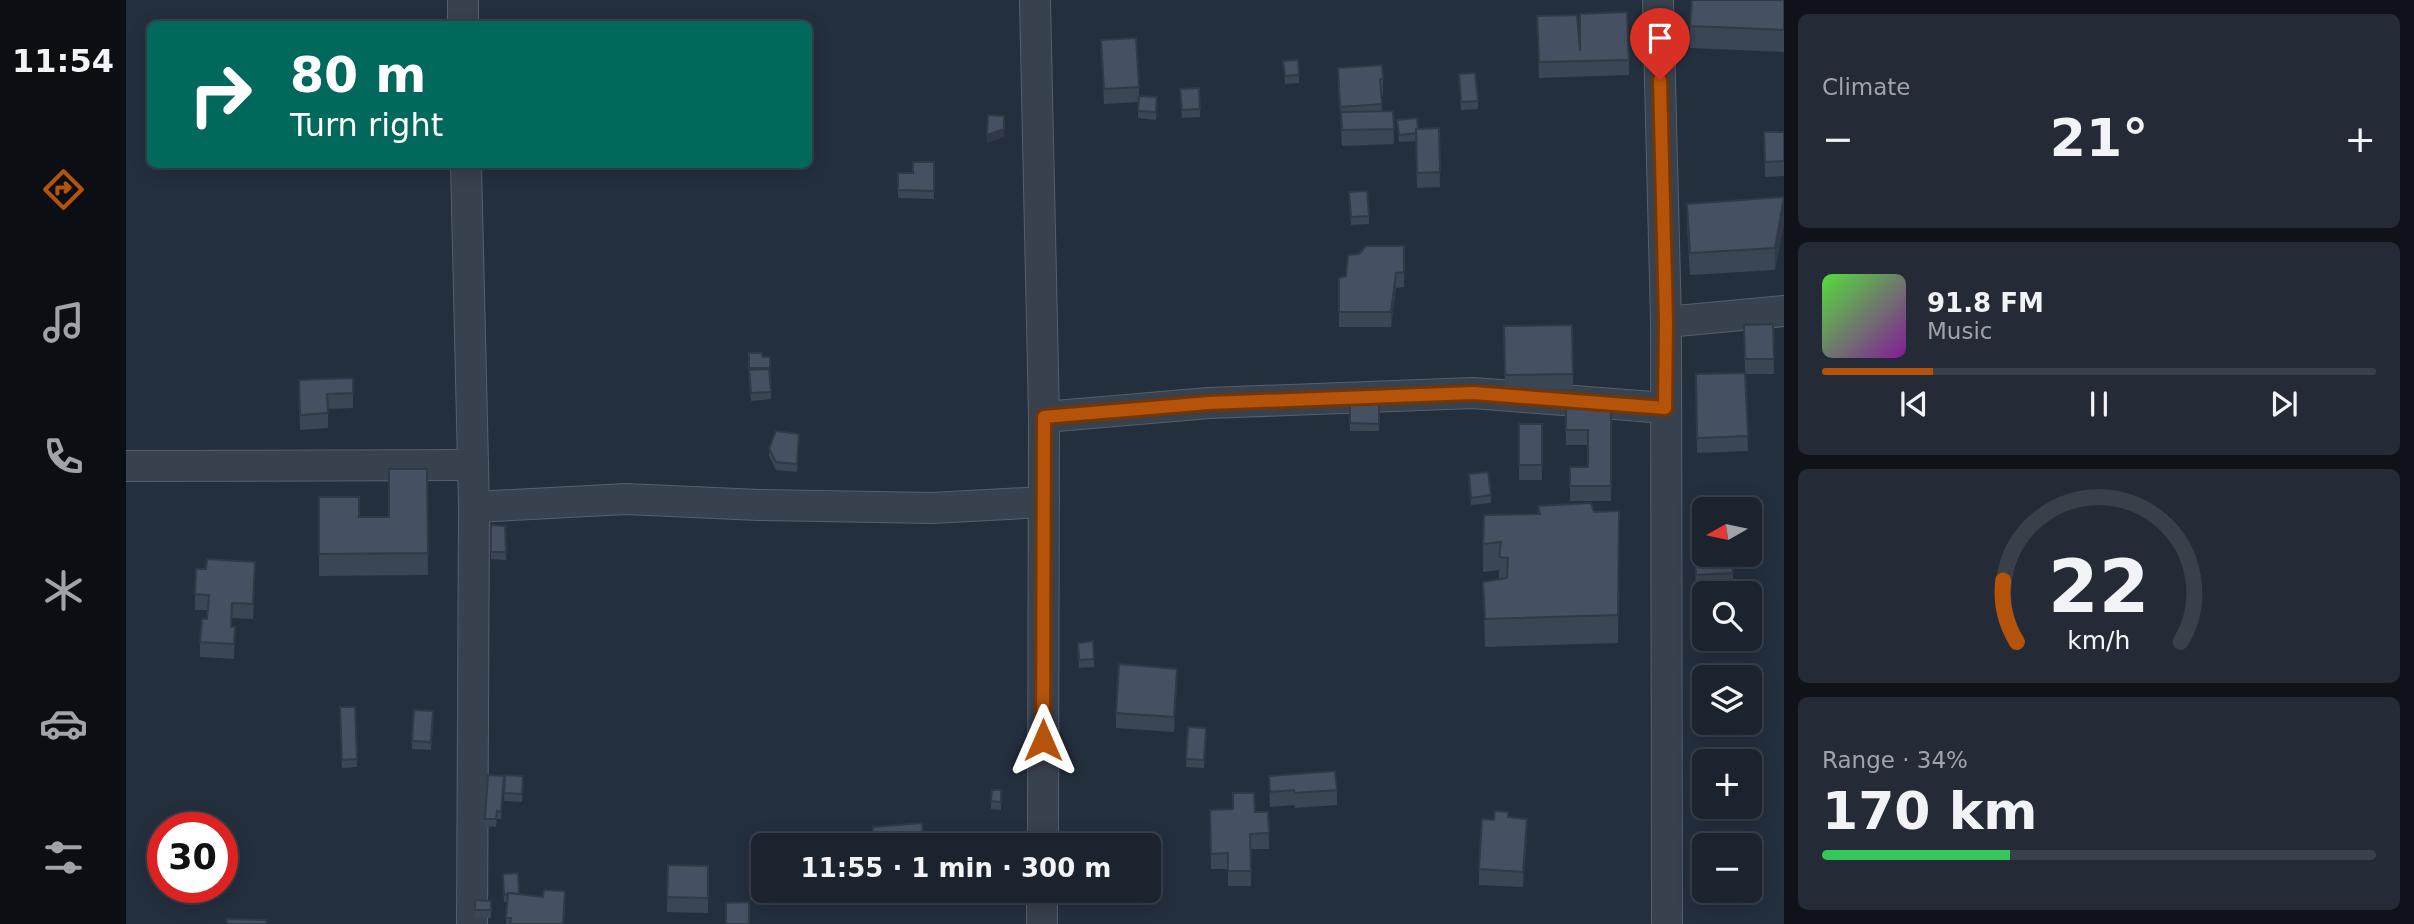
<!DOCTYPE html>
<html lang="en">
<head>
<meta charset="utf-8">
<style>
	body { margin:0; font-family:"DejaVu Sans",sans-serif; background:#242b36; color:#f1f3f6; height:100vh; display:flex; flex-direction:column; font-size:26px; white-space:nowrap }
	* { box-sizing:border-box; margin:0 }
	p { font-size:23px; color:#a0a4aa }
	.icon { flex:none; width:38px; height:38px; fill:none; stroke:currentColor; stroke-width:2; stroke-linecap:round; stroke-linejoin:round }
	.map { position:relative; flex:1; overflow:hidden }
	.side { display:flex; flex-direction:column; gap:14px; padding:14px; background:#0f1319; width:630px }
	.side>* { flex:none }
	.top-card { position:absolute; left:21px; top:21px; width:665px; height:147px; border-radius:10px; box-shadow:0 4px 18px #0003,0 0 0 2px #39404a; background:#00695c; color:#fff; overflow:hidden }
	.needle { width:46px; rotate:261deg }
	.fabs { position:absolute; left:1566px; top:497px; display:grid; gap:14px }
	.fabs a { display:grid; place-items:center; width:70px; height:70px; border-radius:10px; background:#1b232e; box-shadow:0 4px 18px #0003,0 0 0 2px #39404a; font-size:35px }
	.speed { position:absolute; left:21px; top:812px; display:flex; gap:14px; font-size:35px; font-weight:700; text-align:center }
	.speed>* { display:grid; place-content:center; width:91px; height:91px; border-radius:50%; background:#1b232e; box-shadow:0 4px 18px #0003,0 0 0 2px #39404a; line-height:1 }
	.speed .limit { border:10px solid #d22; background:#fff; color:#111 }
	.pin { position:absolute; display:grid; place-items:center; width:60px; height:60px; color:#fff; margin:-72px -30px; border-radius:50% 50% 50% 0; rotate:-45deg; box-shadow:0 0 7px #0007 }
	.pin .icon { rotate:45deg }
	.me { position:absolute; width:77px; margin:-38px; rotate:0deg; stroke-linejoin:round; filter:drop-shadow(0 0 5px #0008) }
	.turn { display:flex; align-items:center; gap:24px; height:147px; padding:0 28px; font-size:32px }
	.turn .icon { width:91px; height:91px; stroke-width:2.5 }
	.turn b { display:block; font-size:49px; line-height:60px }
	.big { font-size:52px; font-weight:700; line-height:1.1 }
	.side .tile { flex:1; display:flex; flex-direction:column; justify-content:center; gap:10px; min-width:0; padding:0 24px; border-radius:10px; background:#242b36 }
	.side .dial { align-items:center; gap:0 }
	.dial svg { height:182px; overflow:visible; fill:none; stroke:#39404a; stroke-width:7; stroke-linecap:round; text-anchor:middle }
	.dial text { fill:#f1f3f6; stroke:none }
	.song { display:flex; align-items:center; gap:21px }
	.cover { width:84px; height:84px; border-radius:10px; background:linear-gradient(135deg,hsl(110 70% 55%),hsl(290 70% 35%)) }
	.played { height:7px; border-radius:4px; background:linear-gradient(90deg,#b45309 20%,#39404a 20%) }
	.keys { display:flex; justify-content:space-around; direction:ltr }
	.heat { display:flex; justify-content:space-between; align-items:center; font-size:38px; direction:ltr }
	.charge { height:10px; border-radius:5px; background:linear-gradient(90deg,#34c759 34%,#39404a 0) }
	.trip { position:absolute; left:625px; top:833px; width:410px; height:70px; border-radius:10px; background:#1b232e; box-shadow:0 4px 18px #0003,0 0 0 2px #39404a; font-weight:700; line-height:70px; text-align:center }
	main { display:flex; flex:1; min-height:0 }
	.dock { display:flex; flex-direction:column; width:126px; justify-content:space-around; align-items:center; background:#0b0e12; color:#a0a4aa }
	.dock .icon { width:49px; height:49px }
	.dock .selected { color:#b45309 }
	.dock b { font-size:32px; color:#f1f3f6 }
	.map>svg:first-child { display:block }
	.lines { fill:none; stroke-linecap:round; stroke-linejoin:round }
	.minor-casing { stroke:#565f6c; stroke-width:32 }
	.minor { stroke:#38414e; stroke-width:30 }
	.wall { fill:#3b4654 }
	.shaded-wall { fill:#303945 }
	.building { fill:#455162; stroke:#303945; stroke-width:2 }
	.route-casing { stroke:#753606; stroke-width:18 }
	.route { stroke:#b45309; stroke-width:12 }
</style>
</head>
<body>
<main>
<nav class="dock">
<b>11:54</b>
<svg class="icon selected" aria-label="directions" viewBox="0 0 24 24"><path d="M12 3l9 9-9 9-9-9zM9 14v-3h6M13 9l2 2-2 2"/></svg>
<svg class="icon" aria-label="music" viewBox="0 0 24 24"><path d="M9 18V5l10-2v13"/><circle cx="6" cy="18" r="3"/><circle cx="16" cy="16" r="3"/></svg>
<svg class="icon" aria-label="phone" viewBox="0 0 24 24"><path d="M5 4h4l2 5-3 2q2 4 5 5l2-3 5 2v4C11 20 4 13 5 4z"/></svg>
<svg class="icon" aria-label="climate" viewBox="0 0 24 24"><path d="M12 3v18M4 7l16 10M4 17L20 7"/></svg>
<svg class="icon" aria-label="car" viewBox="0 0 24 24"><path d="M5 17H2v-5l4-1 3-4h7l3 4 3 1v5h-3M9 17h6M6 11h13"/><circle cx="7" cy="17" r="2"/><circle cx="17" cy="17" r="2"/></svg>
<svg class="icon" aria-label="filters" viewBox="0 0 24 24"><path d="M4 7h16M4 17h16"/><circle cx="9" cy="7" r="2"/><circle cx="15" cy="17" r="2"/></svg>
</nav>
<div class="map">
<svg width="1658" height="924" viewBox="0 0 1658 924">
	<rect width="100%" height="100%" fill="#242f3e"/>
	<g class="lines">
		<defs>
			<g id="minor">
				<polyline points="337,0 337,24"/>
				<polyline points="909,0 918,417 917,845"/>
				<polyline points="1532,0 1540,322 1541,924"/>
				<polyline points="340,164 348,507 346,924"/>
				<polyline points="1540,322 1658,311"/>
				<polyline points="918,417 1083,403 1347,393 1539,408"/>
				<polyline points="0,466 347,465"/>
				<polyline points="348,507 500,499 633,505 806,508 918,502"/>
				<polyline points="916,924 916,891"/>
			</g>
		</defs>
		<!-- minor casing -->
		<use href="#minor" class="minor-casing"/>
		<!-- minor -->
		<use href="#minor" class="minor"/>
	</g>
	<!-- wall -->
	<g class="wall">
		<polygon points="1658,0 1658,52 1564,48 1564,26"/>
		<polygon points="1411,16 1454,51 1503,60 1503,75 1413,78"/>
		<polygon points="975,40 1013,87 1013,96 1031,105 1030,120 1012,118 1012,102 978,104"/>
		<polygon points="1157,61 1173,75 1173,83 1159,84"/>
		<polygon points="1212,68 1257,79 1257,95 1255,95 1256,111 1267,111 1268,144 1216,146"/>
		<polygon points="1333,74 1352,101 1352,109 1335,110"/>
		<polygon points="1073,88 1074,117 1056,118 1054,97"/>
		<polygon points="1271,120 1292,129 1313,128 1314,187 1291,188 1290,141 1273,142"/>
		<polygon points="1638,132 1658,132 1658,176 1639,177"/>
		<polygon points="808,162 808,199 772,198 772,173 787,173"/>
		<polygon points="1223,192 1243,216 1243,224 1225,225"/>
		<polygon points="1658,197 1658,224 1649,270 1564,275 1561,226 1561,204"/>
		<polygon points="1278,246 1278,287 1270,288 1265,327 1213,327 1213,312 1220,276 1233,254"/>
		<polygon points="1647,324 1648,374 1619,374 1622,451 1571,453 1570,390 1619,373 1618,325"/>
		<polygon points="1446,325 1447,389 1379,390 1378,326"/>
		<polygon points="623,353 637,357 644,357 645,399 625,401 623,378"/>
		<polygon points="173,380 227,393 227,408 202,409 202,428 174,430"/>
		<rect x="1224" y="397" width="29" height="34"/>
		<polygon points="1440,407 1485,407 1485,501 1444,501 1444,467 1462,467 1462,445 1440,445"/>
		<rect x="1393" y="424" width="23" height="56"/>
		<polygon points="673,441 671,472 650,470 643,456 643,449"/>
		<polygon points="301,469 302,575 193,576 193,497 233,517 263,517"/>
		<polygon points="1343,474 1365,495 1365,503 1345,505"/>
		<polygon points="1412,506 1468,512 1493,511 1492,643 1359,647 1357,582 1373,579 1373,570 1357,572 1357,544 1412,514"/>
		<polygon points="1567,514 1607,573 1607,588 1570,590"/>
		<polygon points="365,525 379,526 380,560 365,559"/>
		<polygon points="129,577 127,619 106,618 106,627 109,627 108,659 74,657 74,642 81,619 82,610 69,610 69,594"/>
		<polygon points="952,643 968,659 968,667 953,668"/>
		<polygon points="1051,684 1048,732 990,728 990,713"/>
		<polygon points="214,707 229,707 231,767 216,768"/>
		<polygon points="307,719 305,750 286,749 286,741"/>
		<polygon points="1062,727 1080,728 1078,768 1060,767"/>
		<polygon points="379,775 397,776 396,802 378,801"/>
		<polygon points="1143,776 1211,790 1211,805 1169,808 1168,805 1144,807"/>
		<polygon points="378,784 375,819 371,819 370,827 359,826 359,819"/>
		<polygon points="875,790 875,810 865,809 865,801"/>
		<polygon points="1084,810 1142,812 1143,849 1125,849 1125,886 1102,886 1102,869 1085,869"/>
		<polygon points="1382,817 1401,834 1397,887 1353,885 1353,869 1368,820"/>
		<polygon points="542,865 582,866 582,913 541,912"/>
		<polygon points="377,882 393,895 439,907 438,924 380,924 381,902 378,902"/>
		<polygon points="746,891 799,891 792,896 746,898"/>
		<polygon points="349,900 365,901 365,918 349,918"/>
	</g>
	<!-- shaded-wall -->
	<g class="shaded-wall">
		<polygon points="878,129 878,137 861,143 861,135"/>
		<polygon points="1658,202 1658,224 1649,270 1649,248"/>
		<polygon points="1270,273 1270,288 1265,327 1265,312"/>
		<polygon points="1051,669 1051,684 1048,732 1048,717"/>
		<polygon points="1401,819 1401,834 1397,887 1397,872"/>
		<polygon points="439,891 438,924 437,924"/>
		<polygon points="792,891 799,891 792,896"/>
	</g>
	<!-- building -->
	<g class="building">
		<polygon points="1566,0 1658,0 1658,30 1564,26"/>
		<polygon points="1501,12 1503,60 1413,62 1411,16 1451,15 1454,51 1454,14"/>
		<polygon points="1010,38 1013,87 978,89 975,40"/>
		<polygon points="1172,60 1173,75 1159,76 1157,61"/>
		<polygon points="1256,65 1257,79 1254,79 1256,104 1214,107 1212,68"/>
		<polygon points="1349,73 1352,101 1335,102 1333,74"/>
		<polygon points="1073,88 1074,109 1056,110 1054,89"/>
		<polygon points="1013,96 1031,97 1030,112 1012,111"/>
		<polygon points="1267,111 1268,129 1216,130 1215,112"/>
		<polygon points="862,115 878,116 878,129 861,135"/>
		<polygon points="1291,118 1292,129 1290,129 1290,133 1273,135 1271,120"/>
		<polygon points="1313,128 1314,172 1291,173 1290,129"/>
		<polygon points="1638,132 1658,132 1658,161 1639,162"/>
		<polygon points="787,162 808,162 808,191 772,190 772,173 787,173"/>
		<polygon points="1241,191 1243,216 1225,217 1223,192"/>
		<polygon points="1658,197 1649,248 1564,253 1561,204"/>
		<polygon points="1240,246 1278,246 1278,272 1270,273 1265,312 1213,312 1213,278 1220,276 1222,255 1233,254"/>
		<polygon points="1647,324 1648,359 1619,359 1618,325"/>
		<polygon points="1446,325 1447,374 1379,375 1378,326"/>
		<polygon points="623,353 635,353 637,357 644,357 644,368 623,368"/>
		<polygon points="643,369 645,392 625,393 623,370"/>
		<polygon points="1619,373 1622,436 1571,438 1570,374"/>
		<polygon points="227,378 227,393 201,394 202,413 174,415 173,380"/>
		<polygon points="1224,397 1253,397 1253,424 1224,423"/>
		<polygon points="1440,407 1485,407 1485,486 1444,486 1444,467 1462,467 1462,430 1440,430"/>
		<rect x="1393" y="424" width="23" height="41"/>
		<polygon points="650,431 673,434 671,464 650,462 643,449"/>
		<polygon points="263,469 301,469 302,553 193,554 193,497 233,497 233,517 263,517"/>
		<polygon points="1362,472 1365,495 1345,498 1343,474"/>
		<polygon points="1465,503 1468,512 1493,511 1492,615 1359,619 1357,582 1381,578 1382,558 1373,557 1375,542 1357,544 1358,515 1414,514 1412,506"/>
		<polygon points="1578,513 1578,555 1606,555 1607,573 1570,575 1567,514"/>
		<polygon points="365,525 379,526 380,552 365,552"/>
		<polygon points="81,559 129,562 127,604 106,603 105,627 109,627 108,644 74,642 76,619 81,619 83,595 69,594 70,569 80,569"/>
		<polygon points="967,641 968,659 953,660 952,643"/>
		<polygon points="993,664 1051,669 1048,717 990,713"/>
		<polygon points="214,707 229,707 231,759 216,760"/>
		<polygon points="288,710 307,711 305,742 286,741"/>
		<polygon points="1062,727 1080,728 1078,760 1060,759"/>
		<polygon points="1209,771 1211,790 1169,793 1168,790 1144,792 1143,776"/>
		<polygon points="362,775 378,776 375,812 371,811 370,819 359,819"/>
		<polygon points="379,775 397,776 396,794 378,793"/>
		<polygon points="866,790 875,790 875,802 865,801"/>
		<polygon points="1107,793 1128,793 1129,812 1142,812 1143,833 1124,834 1125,871 1102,871 1102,853 1085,854 1084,810 1107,809"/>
		<polygon points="1369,811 1382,812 1382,817 1401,819 1397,872 1353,869 1356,819 1368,820"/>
		<polygon points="796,823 797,834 811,832 812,845 746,845 747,827"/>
		<polygon points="542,865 582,866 582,898 541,897"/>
		<polygon points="392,873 393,894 382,893 382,894 378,895 377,874"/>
		<polygon points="418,890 439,891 437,924 384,924 385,918 380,918 382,893 417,897"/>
		<polygon points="349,900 365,901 365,910 349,910"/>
		<polygon points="623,902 623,924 600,924 600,903"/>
		<polygon points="101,919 140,920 140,924 101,924"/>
	</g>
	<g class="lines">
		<defs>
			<polyline id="route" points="917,740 918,417 1083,403 1347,393 1539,408 1540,322 1534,80"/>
		</defs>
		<!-- route casing -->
		<use href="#route" class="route-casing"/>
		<!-- route -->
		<use href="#route" class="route"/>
	</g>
</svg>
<div class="fabs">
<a><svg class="needle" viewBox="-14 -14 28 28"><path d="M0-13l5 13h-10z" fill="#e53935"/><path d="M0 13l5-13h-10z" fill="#a0a4aa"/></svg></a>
<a><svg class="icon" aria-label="search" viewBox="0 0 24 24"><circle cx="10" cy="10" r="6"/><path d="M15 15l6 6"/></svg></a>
<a><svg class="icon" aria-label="layers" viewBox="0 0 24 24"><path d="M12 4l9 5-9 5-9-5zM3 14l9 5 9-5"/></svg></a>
<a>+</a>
<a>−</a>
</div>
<div class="speed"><div class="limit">30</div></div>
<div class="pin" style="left:1534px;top:80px;background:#d93025"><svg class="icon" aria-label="arrive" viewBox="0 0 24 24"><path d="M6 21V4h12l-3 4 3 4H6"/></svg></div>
<svg class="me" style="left:917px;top:740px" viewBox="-20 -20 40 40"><path d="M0-17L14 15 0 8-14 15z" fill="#b45309" stroke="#fff" stroke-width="4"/></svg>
<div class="trip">11:55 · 1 min · 300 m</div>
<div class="top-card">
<div class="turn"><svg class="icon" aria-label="right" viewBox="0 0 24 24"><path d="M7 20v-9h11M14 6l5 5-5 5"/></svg><div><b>80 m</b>Turn right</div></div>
</div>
</div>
<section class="side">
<div class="tile"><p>Climate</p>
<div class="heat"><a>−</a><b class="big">21°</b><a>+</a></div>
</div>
<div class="tile">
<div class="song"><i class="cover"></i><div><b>91.8 FM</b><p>Music</p></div></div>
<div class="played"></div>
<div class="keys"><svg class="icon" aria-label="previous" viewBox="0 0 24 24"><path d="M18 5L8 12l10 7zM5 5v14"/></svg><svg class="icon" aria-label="pause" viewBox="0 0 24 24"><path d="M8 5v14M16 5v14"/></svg><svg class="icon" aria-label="next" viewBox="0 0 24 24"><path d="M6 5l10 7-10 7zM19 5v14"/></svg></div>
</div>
<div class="tile dial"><svg viewBox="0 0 100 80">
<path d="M14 69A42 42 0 1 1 86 69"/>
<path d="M14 69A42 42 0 0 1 8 42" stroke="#b45309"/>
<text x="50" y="56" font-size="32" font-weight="700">22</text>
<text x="50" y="72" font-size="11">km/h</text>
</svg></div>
<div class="tile"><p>Range · 34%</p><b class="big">170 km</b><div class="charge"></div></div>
</section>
</main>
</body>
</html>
